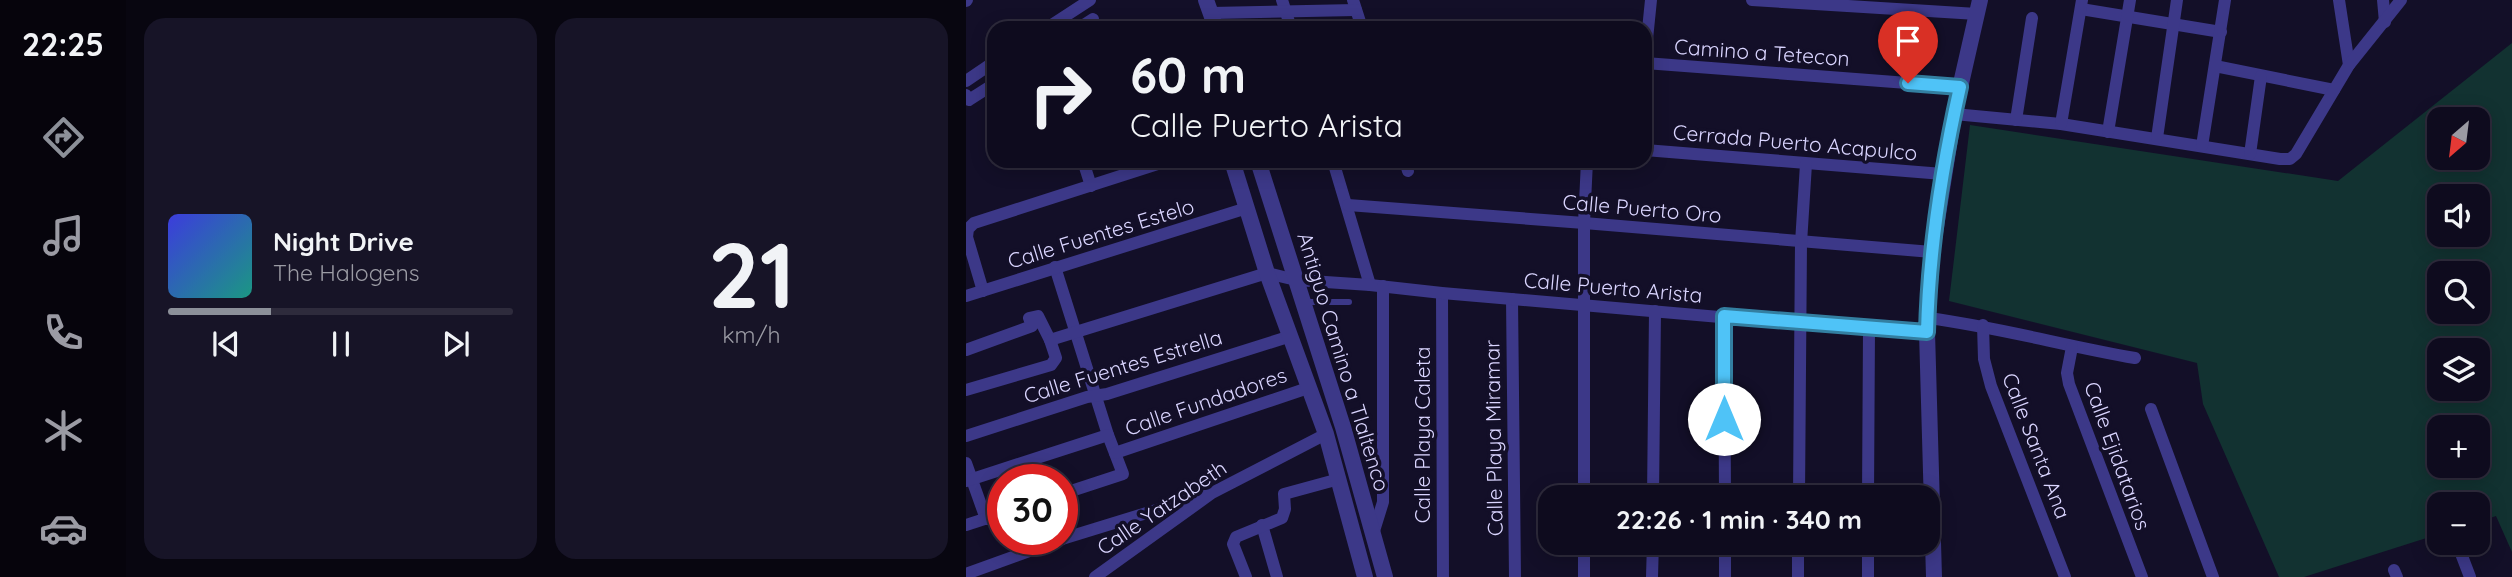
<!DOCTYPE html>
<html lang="en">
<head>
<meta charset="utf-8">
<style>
	body { margin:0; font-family:Quicksand,sans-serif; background:#171427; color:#f1f3f6; height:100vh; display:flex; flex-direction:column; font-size:26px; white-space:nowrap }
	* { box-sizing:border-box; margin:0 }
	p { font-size:23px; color:#9b9ba4 }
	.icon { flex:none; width:38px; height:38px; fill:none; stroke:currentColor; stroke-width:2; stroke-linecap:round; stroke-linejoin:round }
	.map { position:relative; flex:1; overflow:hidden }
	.drawer { display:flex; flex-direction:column; gap:18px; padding:18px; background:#080610; width:840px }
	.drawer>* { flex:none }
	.banner { position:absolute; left:21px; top:21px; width:665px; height:147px; border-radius:21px; box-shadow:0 4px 18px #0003,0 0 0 2px #2e2b3c; background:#0e0b1e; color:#f1f3f6; overflow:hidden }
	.needle { width:46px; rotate:208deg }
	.buttons { position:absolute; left:1461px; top:107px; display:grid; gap:14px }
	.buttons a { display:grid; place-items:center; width:63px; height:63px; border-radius:14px; background:#0e0b1e; box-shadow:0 4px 18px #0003,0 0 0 2px #2e2b3c; font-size:35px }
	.speed { position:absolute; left:21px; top:464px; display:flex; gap:14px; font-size:35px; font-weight:700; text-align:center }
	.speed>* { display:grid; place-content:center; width:91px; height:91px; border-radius:50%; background:#0e0b1e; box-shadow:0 4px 18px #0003,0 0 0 2px #2e2b3c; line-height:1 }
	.speed .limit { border:10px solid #d22; background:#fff; color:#111 }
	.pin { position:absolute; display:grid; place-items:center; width:60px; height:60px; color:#fff; margin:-72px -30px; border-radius:50% 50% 50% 0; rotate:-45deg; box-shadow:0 0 7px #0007 }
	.pin .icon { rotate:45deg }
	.me { position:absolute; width:77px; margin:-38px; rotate:0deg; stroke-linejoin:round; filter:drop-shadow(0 0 5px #0008) }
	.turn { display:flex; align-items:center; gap:24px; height:147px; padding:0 28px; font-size:32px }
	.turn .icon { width:91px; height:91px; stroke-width:2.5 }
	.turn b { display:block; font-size:49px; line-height:60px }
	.drawer .card { flex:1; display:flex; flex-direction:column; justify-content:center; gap:10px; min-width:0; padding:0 24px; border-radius:21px; background:#171427 }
	.drawer .dial { align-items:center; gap:0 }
	.dial b { font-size:91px; line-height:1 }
	.song { display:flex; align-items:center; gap:21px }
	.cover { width:84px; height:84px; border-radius:10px; background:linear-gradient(135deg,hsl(240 70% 55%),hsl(170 70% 35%)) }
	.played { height:7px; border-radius:4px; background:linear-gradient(90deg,#8c9099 30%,#2e2b3c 30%) }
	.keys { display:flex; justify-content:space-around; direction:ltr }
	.drawer .tiles { flex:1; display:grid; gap:18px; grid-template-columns:repeat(2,1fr) }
	.trip { position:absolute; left:572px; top:485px; width:402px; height:70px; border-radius:21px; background:#0e0b1e; box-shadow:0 4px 18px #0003,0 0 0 2px #2e2b3c; font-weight:800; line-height:70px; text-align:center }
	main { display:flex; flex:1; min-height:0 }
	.tab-bar { display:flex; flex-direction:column; width:126px; justify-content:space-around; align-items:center; background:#06040c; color:#9b9ba4 }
	.tab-bar .icon { width:49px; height:49px }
	.tab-bar .active { color:#8c9099 }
	.tab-bar b { font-size:32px; color:#f1f3f6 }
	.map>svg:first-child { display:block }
	.green { fill:#123231; fill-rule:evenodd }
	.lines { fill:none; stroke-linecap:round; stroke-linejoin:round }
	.service { stroke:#3c3888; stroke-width:6 }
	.minor { stroke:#3c3888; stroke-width:12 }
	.tertiary { stroke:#3c3888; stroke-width:16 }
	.route-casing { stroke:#337fa1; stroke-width:18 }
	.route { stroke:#4fc3f7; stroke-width:12 }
	.labels { text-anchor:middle; stroke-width:7; stroke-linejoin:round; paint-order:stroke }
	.street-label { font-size:21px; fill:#dad5ff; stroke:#130f28 }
</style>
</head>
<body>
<main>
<nav class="tab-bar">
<b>22:25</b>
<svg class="icon active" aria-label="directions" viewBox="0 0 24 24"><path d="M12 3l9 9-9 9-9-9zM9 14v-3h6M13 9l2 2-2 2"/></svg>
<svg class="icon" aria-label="music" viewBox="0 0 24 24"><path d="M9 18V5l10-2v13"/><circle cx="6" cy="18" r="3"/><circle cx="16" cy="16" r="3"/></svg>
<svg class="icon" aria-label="phone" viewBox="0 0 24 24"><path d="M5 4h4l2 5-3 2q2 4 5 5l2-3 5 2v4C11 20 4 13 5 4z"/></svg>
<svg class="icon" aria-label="climate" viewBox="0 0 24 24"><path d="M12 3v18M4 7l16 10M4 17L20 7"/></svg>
<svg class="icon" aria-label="car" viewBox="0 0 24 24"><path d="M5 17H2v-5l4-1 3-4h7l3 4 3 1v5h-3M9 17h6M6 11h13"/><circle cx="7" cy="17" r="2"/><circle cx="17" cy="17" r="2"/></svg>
</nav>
<section class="drawer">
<div class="tiles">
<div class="card">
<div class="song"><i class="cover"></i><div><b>Night Drive</b><p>The Halogens</p></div></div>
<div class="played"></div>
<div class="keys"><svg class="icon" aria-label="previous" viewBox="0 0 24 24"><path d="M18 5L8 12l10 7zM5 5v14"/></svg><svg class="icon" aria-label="pause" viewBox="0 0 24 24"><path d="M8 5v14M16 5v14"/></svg><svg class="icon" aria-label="next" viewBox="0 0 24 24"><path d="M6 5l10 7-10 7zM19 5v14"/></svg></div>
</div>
<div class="card dial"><b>21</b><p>km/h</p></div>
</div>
</section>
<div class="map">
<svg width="1546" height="577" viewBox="0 0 1546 577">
	<rect width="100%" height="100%" fill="#130f28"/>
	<!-- green -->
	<path class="green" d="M1546 43V552L1530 516 1512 522V504H1474L1473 534 1338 577H1313L1237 404 1231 363 983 301 1004 125 1372 181ZM1474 119H1512V158H1474ZM1512 196V234H1474V196ZM1512 273V312H1474V273ZM1474 350H1512V388H1474ZM1474 427H1512V466H1474Z"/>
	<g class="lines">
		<!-- service -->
		<polyline class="service" points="340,302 383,302"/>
		<!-- minor -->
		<g class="minor">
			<polyline points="316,0 325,28"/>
			<polyline points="387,0 396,28"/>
			<polyline points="786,0 1011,14"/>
			<polyline points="1373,0 1383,65"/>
			<polyline points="1417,0 1419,22"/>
			<polyline points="0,1 1,0"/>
			<polyline points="1115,9 1255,32"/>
			<polyline points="245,13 390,10"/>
			<polyline points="81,28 124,0"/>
			<polyline points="113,28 127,19"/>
			<polyline points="679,59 685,0"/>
			<polyline points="679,63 994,87"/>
			<polyline points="1249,66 1368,90"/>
			<polyline points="0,81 28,62"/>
			<polyline points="0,95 3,100 28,84"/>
			<polyline points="988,114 1095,124 1314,159 1324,159 1330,154 1383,65 1435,0"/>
			<polyline points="1050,120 1066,18"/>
			<polyline points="1095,124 1116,0"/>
			<polyline points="1142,132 1164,0"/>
			<polyline points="1191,138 1211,0"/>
			<polyline points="1236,146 1259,0"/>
			<polyline points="679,150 977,174"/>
			<polyline points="1284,154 1295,76"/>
			<polyline points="117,161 125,186"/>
			<polyline points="367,161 404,285"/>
			<polyline points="439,161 442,171"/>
			<polyline points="382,205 618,223 966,252"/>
			<polyline points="89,267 142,435 157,474 96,494"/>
			<polyline points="17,291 1,237 2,229 8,223 201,161"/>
			<polyline points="476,293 477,577"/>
			<polyline points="0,296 281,208"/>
			<polyline points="546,299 549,577"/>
			<polyline points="758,316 759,497"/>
			<path d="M962 318C1032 327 1099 346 1169 358"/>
			<polyline points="1017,325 1018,359 1025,386 1099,577"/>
			<polyline points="1106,347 1101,373 1103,384 1176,577"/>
			<polyline points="0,350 66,326 63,318 72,316 84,340"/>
			<polyline points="0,390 85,365 90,358 84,340 301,273 330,280 404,285 476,293 834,324 961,332"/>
			<polyline points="1185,409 1247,577"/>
			<polyline points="0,436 121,397 141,394 325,336"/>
			<polyline points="149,453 342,388"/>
			<polyline points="0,463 20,519"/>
			<polyline points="0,481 142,435"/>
			<polyline points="618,497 618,223 621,161"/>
			<polyline points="687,497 689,311"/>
			<polyline points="833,497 835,243 840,164"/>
			<polyline points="902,497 903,329"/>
			<polyline points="0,525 37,513"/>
			<polyline points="296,525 311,577"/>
			<polyline points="408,531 417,502 417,286"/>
			<polyline points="96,539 239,495"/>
			<polyline points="618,542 618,577"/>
			<polyline points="759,542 759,577"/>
			<polyline points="1491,543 1504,577"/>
			<polyline points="1428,570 1431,577"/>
			<polyline points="0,574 96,539"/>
			<polyline points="129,577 246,493 360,434"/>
			<polyline points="280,577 267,544 270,537 316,518 319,509 318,494 373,479"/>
			<polyline points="686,577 687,542"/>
			<polyline points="832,577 832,542"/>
			<polyline points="902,577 902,542"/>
		</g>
		<!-- tertiary -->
		<g class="tertiary">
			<polyline points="240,0 250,28"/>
			<polyline points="266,161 301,273 360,434 399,577"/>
			<polyline points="292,161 377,427 419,577"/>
			<polyline points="968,577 961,332 966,252 988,114 1014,0"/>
		</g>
	</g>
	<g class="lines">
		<defs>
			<path id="route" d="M758 419V316L961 332C963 250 976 167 994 87L942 83"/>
		</defs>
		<!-- route casing -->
		<use href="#route" class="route-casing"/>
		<!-- route -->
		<use href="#route" class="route"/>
	</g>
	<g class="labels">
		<!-- street labels -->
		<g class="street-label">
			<text transform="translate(796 53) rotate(4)" y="7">Camino a Tetecon</text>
			<text transform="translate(829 143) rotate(5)" y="7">Cerrada Puerto Acapulco</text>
			<text transform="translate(676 209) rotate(5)" y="7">Calle Puerto Oro</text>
			<text transform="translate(135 234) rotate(-17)" y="7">Calle Fuentes Estelo</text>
			<text transform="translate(647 288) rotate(5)" y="7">Calle Puerto Arista</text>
			<text transform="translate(377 362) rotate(73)" y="7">Antiguo Camino a Tlaltenco</text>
			<text transform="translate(157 367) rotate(-17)" y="7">Calle Fuentes Estrella</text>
			<text transform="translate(240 402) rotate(-19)" y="7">Calle Fundadores</text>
			<text transform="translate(457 435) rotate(-90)" y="7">Calle Playa Caleta</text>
			<text transform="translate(528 438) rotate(-91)" y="7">Calle Playa Miramar</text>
			<text transform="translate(1070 446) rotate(69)" y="7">Calle Santa Ana</text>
			<text transform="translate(1151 456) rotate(70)" y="7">Calle Ejidatarios</text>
			<text transform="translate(196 508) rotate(-34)" y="7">Calle Yatzabeth</text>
		</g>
	</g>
</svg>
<div class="buttons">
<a><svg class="needle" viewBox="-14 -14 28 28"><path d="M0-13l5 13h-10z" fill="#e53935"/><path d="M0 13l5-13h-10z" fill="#9b9ba4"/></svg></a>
<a><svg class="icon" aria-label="sound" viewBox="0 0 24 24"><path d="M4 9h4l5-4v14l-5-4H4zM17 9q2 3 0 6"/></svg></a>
<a><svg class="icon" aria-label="search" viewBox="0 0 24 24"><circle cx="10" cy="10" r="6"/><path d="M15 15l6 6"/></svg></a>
<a><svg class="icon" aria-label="layers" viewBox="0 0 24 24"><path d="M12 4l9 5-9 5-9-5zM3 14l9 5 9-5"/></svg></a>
<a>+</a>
<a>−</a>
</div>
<div class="speed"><div class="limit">30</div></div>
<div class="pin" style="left:942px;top:83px;background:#d93025"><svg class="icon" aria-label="arrive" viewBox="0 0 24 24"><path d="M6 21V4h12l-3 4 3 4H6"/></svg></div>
<svg class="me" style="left:758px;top:419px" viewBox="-20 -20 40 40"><circle r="19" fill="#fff"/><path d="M0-13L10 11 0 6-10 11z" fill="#4fc3f7"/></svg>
<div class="trip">22:26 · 1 min · 340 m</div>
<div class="banner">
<div class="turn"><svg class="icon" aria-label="right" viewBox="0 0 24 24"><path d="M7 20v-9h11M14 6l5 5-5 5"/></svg><div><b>60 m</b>Calle Puerto Arista</div></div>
</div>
</div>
</main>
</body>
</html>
